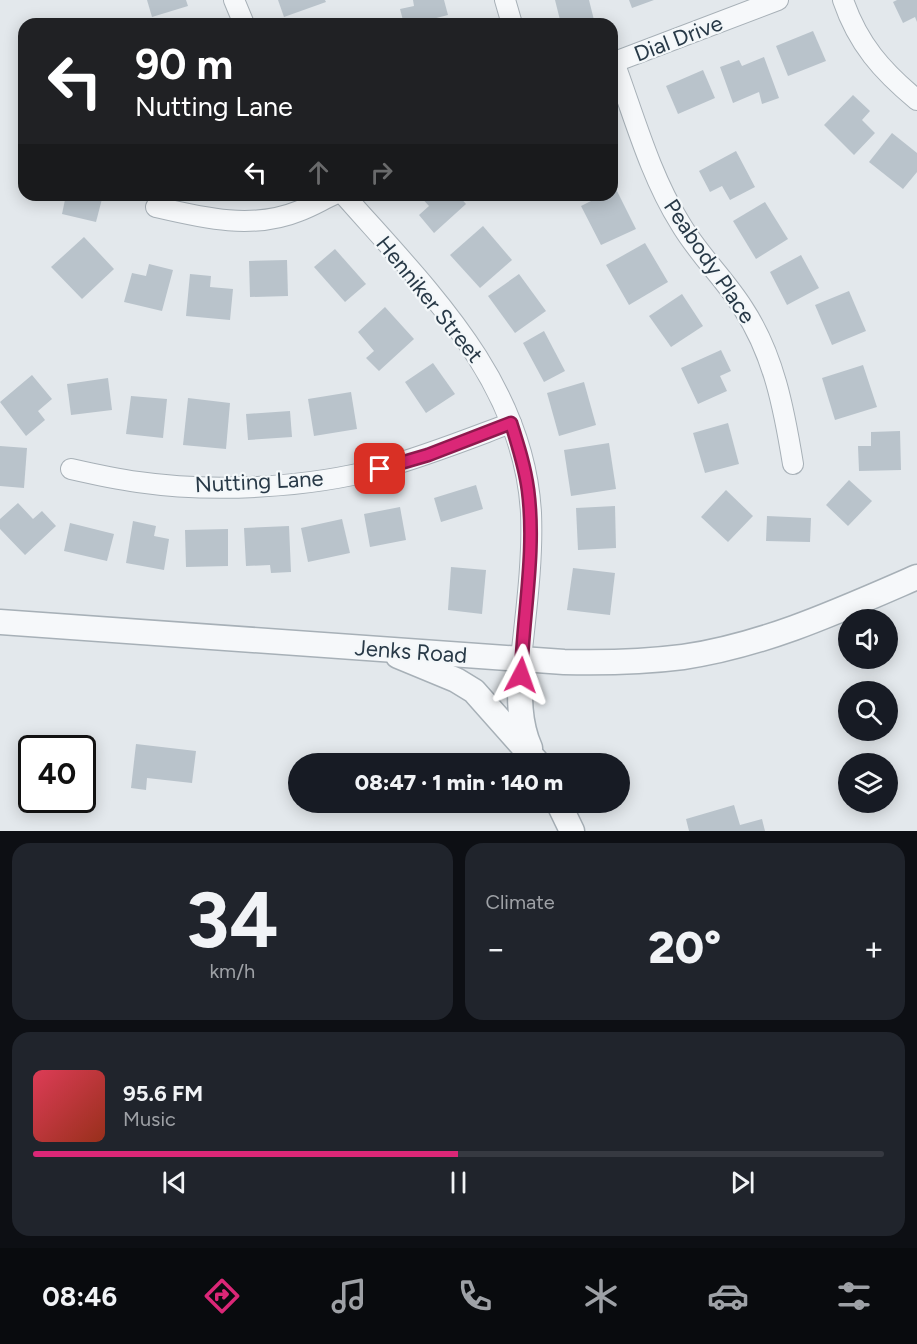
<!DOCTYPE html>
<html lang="en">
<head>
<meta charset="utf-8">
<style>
	body { margin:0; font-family:Figtree,sans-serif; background:#20242c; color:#f1f3f6; height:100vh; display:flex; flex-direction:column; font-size:22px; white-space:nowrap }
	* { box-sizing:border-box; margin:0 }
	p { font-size:20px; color:#9ea1a6 }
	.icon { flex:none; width:33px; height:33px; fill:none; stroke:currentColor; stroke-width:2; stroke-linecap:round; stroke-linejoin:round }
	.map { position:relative; height:831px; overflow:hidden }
	.details { display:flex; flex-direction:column; gap:12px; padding:12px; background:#0d0f14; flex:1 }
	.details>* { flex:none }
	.guide { position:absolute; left:18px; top:18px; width:600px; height:183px; border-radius:18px; box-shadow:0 3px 15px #0003; background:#202124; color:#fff; overflow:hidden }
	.controls { position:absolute; left:838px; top:609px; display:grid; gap:12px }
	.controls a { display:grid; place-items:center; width:60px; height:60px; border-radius:50%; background:#171b24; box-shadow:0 3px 15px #0003; font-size:30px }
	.speed { position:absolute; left:18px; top:735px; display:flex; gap:12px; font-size:30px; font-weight:700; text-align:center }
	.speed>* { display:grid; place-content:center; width:78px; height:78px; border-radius:50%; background:#171b24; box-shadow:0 3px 15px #0003; line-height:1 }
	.speed .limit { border:3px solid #111; border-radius:9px; background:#fff; color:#111 }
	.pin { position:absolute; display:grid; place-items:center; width:51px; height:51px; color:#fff; margin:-26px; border-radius:12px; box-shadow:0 3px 9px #0006 }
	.me { position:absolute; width:66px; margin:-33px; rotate:4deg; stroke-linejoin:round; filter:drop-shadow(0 0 4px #0008) }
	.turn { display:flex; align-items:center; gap:21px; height:126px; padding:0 18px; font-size:27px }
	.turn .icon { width:78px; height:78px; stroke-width:2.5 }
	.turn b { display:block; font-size:42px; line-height:51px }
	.lanes { display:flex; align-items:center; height:57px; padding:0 18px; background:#0003; justify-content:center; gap:30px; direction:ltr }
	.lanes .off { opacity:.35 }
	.big { font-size:45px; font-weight:800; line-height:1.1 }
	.details .card { flex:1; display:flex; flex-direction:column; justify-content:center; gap:9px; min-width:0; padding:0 21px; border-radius:18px; background:#20242c }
	.details .dial { align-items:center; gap:0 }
	.dial b { font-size:78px; line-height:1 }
	.song { display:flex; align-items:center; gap:18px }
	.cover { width:72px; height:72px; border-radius:9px; background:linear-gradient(135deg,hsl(350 70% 55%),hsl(10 70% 35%)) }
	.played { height:6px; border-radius:3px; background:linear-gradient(90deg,#db2777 50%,#363941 50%) }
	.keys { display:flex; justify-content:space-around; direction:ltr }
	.heat { display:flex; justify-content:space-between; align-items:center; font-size:33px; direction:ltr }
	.details .tiles { flex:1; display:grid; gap:12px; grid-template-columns:1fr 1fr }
	.card:last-child { grid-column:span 2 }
	.trip { position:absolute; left:288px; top:753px; width:342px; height:60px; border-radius:30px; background:#171b24; box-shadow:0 3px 15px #0003; font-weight:800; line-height:60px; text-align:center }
	.dock { display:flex; height:96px; justify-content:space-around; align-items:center; background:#090b0e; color:#9ea1a6 }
	.dock .icon { width:42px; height:42px }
	.dock .active { color:#db2777 }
	.dock b { font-size:27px; color:#f1f3f6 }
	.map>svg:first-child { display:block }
	.building { fill:#b9c3cb }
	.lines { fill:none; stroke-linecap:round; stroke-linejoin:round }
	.minor-casing { stroke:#a7b0b7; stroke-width:22 }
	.tertiary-casing { stroke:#a7b0b7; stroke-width:27 }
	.minor { stroke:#f6f8fa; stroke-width:20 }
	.tertiary { stroke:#f6f8fa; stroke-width:24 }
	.route-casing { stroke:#8e194d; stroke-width:15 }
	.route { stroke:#db2777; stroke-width:10 }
	.labels { text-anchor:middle; stroke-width:4.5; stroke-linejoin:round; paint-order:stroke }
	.street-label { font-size:22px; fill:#283947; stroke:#f3f7f9 }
</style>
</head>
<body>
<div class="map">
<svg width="917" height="831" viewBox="0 0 917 831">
	<rect width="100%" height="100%" fill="#e3e8ec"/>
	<!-- building -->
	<g class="building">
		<polygon points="147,0 186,0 188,6 152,17"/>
		<polygon points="278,0 325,0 326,2 284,17"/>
		<polygon points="413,0 444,0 448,15 413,24 404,24 400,9 414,6"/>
		<polygon points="555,0 589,0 595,24 561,24"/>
		<polygon points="629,0 654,0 632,8"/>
		<polygon points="897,0 917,0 917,22 915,17 903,23 893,2"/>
		<polygon points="813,31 826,61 788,76 776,46"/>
		<polygon points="764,57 779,98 762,104 759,92 733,103 720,67 739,60 742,66"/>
		<polygon points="703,70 715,98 678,114 666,86"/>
		<polygon points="853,95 870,111 862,120 875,133 854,155 824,125"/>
		<polygon points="892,133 917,153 917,172 903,189 869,162"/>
		<polygon points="736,151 755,187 730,200 722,186 710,192 699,171"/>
		<polygon points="616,189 636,229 601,245 581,206 603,195 612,195 612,191"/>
		<polygon points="66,195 103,195 96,222 62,214"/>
		<polygon points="419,195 458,195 466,204 434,233 419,215 429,206"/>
		<polygon points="765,202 788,239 756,259 733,221"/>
		<polygon points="483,226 512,260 480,288 450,255"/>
		<polygon points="84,237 114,269 82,299 51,267"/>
		<polygon points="645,243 668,282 629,305 606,265"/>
		<polygon points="335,249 366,284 345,302 314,267"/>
		<polygon points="801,255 819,288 787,305 770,272"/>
		<polygon points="287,260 288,296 250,297 249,261"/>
		<polygon points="149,264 173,270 162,311 124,302 132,273 146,276"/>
		<polygon points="190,274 211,276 210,287 233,289 230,320 186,316"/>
		<polygon points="519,274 546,311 515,333 488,296"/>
		<polygon points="849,291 866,331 832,345 815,305"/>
		<polygon points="682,294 703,326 671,347 649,316"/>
		<polygon points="385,307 414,339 379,371 366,358 374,351 358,332"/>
		<polygon points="544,331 565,371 544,382 523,343"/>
		<polygon points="721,350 731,371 720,376 727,391 698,404 681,368"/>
		<polygon points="433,363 455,394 426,413 405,382"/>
		<polygon points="863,365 877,407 835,420 822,378"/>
		<polygon points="32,375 52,399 38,411 45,420 26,436 0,402"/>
		<polygon points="108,378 112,410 71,415 67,384"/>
		<polygon points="584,382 596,425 559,436 547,393"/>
		<polygon points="351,392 357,429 314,436 308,399"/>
		<polygon points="131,396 167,399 163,438 126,434"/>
		<polygon points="188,398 230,403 226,449 183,445"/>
		<polygon points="290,411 292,437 248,440 246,414"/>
		<polygon points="728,423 739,464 705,473 693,433"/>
		<polygon points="900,431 901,470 859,471 858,446 871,446 871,432"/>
		<polygon points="609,443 616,489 571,496 564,450"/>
		<polygon points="0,446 27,448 24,488 0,486"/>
		<polygon points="849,480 872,501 848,526 826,505"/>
		<polygon points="476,485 483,509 441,522 434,498"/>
		<polygon points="726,490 753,516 728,542 701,517"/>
		<polygon points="18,503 33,519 42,511 56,526 25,555 0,529 0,519"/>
		<polygon points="615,506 616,548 578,550 576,508"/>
		<polygon points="400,507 406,540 370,547 364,514"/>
		<polygon points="767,516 811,518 810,542 766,541"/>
		<polygon points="342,519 350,553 308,562 301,528"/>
		<polygon points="133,521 156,526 154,536 169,539 164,570 126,563"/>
		<polygon points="70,523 114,534 107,561 64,551"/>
		<polygon points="289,526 291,572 271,573 270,565 246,566 244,528"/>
		<polygon points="228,529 228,566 186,567 185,530"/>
		<polygon points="451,567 486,570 482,614 448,610"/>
		<polygon points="573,568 615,573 610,615 567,610"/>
		<polygon points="136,744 196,751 192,783 147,778 146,790 131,788"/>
		<polygon points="734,805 740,825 762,819 765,831 689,831 686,819"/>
	</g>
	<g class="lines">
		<defs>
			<g id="minor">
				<polyline points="234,0 244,24"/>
				<polyline points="505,0 512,24"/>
				<path d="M843 0C858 44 882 71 917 100"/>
				<path d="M614 62C634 116 650 175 680 223 698 254 724 278 743 308 774 355 784 409 793 464"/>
				<polyline points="612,63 778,0"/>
				<path d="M344 195C426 288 524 381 531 513 533 561 526 611 521 659"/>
				<path d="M156 207C203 218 253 230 299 211 311 207 322 200 333 195"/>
				<path d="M71 469C93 474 116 479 138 482 214 493 308 488 382 468 426 456 468 439 511 423"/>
			</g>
			<g id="tertiary">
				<path d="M0 622 564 662C604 663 643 662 683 657 765 645 841 610 917 577"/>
				<polyline points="398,656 456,680 474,691 536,761"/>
				<path d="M521 659C520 689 517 719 530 748"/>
				<polyline points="558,802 572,831"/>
			</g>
		</defs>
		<!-- minor casing -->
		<use href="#minor" class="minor-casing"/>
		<!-- tertiary casing -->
		<use href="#tertiary" class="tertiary-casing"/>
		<!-- minor -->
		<use href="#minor" class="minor"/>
		<!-- tertiary -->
		<use href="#tertiary" class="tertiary"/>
	</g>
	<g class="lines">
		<defs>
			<path id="route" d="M380 469 428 455 511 423C518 445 525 467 528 490 536 552 523 614 521 675"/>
		</defs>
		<!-- route casing -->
		<use href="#route" class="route-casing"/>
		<!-- route -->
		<use href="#route" class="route"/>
	</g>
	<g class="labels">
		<!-- street labels -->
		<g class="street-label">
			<text transform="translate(678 38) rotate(-21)" y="8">Dial Drive</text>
			<text transform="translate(710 261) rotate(56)" y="8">Peabody Place</text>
			<text transform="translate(430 299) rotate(51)" y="8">Henniker Street</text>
			<text transform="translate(259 481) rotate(-3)" y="8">Nutting Lane</text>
			<text transform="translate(411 651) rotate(4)" y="8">Jenks Road</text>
		</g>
	</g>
</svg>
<div class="controls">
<a><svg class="icon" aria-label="sound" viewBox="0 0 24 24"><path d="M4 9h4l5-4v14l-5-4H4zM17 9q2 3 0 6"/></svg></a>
<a><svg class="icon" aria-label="search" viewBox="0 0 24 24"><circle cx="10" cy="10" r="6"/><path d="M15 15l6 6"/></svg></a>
<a><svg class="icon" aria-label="layers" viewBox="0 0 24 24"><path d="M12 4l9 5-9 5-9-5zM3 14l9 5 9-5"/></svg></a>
</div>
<div class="speed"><div class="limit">40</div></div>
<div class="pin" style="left:380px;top:469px;background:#d93025"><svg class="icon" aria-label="arrive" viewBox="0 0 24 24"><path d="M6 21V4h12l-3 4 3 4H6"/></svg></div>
<svg class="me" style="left:521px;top:675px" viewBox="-20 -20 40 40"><path d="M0-17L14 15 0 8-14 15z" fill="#db2777" stroke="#fff" stroke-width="4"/></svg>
<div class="trip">08:47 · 1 min · 140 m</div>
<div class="guide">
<div class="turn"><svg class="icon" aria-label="left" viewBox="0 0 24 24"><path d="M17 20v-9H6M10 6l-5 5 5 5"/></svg><div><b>90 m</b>Nutting Lane</div></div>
<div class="lanes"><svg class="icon" aria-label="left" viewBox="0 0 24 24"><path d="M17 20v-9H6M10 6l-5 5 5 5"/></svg><svg class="icon off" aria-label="ahead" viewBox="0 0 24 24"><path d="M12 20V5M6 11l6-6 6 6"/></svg><svg class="icon off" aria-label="right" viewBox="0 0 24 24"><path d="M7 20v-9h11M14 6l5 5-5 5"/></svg></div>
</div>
</div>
<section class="details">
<div class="tiles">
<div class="card dial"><b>34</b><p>km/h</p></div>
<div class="card"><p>Climate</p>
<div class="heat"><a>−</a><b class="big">20°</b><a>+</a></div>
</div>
<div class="card">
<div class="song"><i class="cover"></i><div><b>95.6 FM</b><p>Music</p></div></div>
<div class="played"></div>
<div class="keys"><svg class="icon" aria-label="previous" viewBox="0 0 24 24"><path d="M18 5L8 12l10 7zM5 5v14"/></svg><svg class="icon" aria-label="pause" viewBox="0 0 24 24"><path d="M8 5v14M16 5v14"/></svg><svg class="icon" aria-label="next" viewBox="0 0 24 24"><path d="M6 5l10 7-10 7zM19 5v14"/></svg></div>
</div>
</div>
</section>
<nav class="dock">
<b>08:46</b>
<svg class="icon active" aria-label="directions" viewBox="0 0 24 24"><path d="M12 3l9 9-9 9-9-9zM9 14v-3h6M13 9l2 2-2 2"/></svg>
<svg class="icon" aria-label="music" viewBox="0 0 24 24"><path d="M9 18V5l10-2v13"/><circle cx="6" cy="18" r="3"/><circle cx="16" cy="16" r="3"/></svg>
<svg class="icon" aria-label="phone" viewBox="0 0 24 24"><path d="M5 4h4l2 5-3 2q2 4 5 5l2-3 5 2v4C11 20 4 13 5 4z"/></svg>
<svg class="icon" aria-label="climate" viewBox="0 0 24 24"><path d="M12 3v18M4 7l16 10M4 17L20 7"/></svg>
<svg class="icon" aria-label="car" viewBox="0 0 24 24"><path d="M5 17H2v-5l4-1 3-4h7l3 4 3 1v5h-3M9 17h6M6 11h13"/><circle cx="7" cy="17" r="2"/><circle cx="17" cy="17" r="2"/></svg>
<svg class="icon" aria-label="filters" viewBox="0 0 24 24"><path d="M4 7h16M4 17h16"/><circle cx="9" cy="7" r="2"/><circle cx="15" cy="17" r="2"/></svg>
</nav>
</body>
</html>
